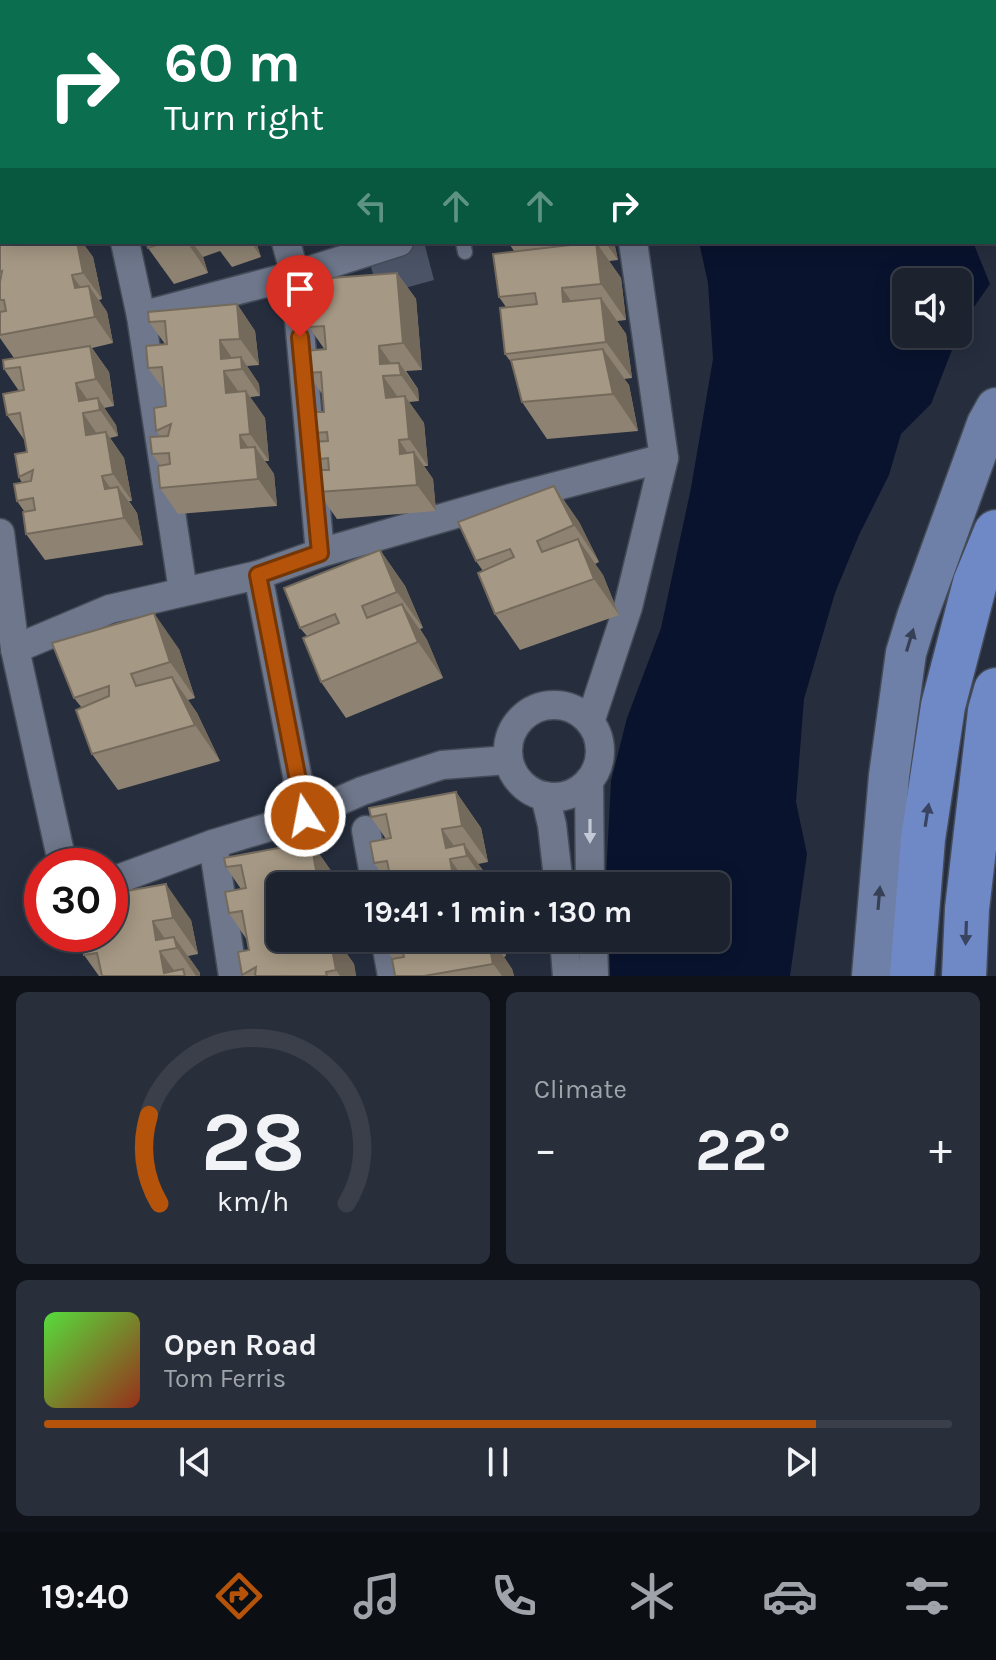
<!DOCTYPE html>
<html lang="en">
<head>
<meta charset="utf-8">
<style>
	body { margin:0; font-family:Karla,sans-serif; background:#292f3a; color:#f1f3f6; height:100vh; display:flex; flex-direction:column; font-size:30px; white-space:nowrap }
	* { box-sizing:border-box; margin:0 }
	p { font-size:26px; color:#a0a4aa }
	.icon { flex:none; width:44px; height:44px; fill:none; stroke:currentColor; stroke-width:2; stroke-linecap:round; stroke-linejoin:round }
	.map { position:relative; height:976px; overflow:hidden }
	.details { display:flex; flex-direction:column; gap:16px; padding:16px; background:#0f1319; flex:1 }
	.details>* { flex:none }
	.hud { position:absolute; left:0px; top:0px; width:996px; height:244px; box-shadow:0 4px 20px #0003,0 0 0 2px #3a3f4a; background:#0b6e4f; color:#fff; overflow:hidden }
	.tools { position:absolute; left:892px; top:268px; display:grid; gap:16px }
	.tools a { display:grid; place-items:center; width:80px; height:80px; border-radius:12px; background:#1c222e; box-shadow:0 4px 20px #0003,0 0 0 2px #3a3f4a; font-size:40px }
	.speed { position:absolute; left:24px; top:848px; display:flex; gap:16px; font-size:40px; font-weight:700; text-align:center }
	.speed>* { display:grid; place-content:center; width:104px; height:104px; border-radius:50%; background:#1c222e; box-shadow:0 4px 20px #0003,0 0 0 2px #3a3f4a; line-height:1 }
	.speed .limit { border:12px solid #d22; background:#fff; color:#111 }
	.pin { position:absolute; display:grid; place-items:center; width:68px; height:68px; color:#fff; margin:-82px -34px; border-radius:50% 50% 50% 0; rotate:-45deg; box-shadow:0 0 8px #0007 }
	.pin .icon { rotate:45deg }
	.me { position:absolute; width:88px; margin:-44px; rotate:349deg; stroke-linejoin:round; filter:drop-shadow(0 0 6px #0008) }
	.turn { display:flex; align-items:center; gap:28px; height:168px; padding:0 32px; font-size:36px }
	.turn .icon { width:104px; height:104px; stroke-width:2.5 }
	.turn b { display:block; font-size:56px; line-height:68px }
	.lanes { display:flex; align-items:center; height:76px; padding:0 32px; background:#0003; justify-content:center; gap:40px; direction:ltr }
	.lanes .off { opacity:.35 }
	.big { font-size:60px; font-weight:700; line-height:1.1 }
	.details .widget { flex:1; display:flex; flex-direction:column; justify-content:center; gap:12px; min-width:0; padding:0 28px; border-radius:12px; background:#292f3a }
	.details .dial { align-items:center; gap:0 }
	.dial svg { height:208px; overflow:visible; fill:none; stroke:#3a3f4a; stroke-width:7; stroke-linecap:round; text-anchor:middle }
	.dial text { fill:#f1f3f6; stroke:none }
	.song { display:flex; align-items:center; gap:24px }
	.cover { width:96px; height:96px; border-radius:12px; background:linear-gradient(135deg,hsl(110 70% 55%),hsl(10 70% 35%)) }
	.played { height:8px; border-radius:4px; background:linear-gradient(90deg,#b45309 85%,#3a3f4a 85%) }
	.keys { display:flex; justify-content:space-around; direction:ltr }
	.heat { display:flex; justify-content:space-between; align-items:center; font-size:44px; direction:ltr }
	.details .tiles { flex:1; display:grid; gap:16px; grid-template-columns:1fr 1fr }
	.widget:last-child { grid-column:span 2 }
	.trip { position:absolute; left:266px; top:872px; width:464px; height:80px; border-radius:12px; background:#1c222e; box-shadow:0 4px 20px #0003,0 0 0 2px #3a3f4a; font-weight:700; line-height:80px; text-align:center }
	.tab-bar { display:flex; height:128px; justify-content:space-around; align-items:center; background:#0b0e12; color:#a0a4aa }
	.tab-bar .icon { width:56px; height:56px }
	.tab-bar .selected { color:#b45309 }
	.tab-bar b { font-size:36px; color:#f1f3f6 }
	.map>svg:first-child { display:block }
	.green { fill:#4b5467 }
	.water { fill:#09132e; fill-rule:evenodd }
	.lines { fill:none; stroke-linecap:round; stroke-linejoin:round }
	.lane-casing { stroke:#454c59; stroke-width:17 }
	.street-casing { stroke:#454c59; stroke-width:31 }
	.secondary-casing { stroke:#454c59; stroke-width:43 }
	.primary-casing { stroke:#454c59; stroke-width:47 }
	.lane { stroke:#6e778b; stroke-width:14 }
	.street { stroke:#6e778b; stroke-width:28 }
	.secondary { stroke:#6f80a8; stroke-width:40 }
	.primary { stroke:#6f88c6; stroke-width:44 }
	.wall { fill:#8e8372 }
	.shaded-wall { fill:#746a5c }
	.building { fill:#a59884; stroke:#746a5c; stroke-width:2 }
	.oneway { fill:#384055 }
	.oneway2 { fill:#384461 }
	.oneway3 { fill:#c3c9d6 }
	.route-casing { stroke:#753606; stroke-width:20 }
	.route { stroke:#b45309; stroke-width:14 }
</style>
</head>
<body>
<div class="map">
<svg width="996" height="976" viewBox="0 0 996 976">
	<rect width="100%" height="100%" fill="#262e3e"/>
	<!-- green -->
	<polygon class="green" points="419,242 424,242 434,280 379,295 368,256"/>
	<!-- water -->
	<path class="water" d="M699 242H973L990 284 962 324 931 404 901 434 889 475 859 535 835 593 804 699 796 802 807 854 790 976H610L609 938H716V886H606V878L611 781 627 718 661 628 691 488 713 359 708 283ZM906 282H958V334H906Z"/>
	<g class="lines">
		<defs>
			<polyline id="lane" points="463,242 465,252"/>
			<g id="street">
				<polyline points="196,0 197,2"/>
				<polyline points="382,0 383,2"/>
				<polyline points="587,0 588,2"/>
				<polyline points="0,124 2,123"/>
				<polyline points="125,242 141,316 183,591"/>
				<polyline points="286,242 295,275 399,242"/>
				<polyline points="141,316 295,275 320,553 515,497 664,458"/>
				<polyline points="0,533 15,649 63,866"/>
				<polyline points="15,649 110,609 258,575 320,553"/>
				<circle cx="554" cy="751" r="46"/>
				<polyline points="590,722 628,607 664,458 633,242"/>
				<polyline points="589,781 590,886"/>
				<polyline points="545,796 552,825 559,886"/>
				<polyline points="305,816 362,791 442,765 508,760"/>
				<polyline points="366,830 376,886"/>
				<polyline points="213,844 233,976"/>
				<polyline points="110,882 213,844 305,816 258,575"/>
				<polyline points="385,938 392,976"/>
				<polyline points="564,938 567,976"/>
				<polyline points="593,938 594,976"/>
			</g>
			<polyline id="secondary" points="872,976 889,776 906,653 917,617 987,424 996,408"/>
			<g id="primary">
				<polyline points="912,976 923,839 943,706 975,583 996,532"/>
				<polyline points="964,976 967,909 990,711 996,690"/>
			</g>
		</defs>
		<!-- lane casing -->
		<use href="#lane" class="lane-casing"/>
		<!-- street casing -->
		<use href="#street" class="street-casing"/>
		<!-- secondary casing -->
		<use href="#secondary" class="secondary-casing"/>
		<!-- primary casing -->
		<use href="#primary" class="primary-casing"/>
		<!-- lane -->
		<use href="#lane" class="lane"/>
		<!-- street -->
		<use href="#street" class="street"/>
		<!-- secondary -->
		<use href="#secondary" class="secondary"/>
		<!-- primary -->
		<use href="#primary" class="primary"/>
	</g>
	<!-- wall -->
	<g class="wall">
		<polygon points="0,0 64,0 64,2 2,2 2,92 0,92"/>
		<polygon points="220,0 333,0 335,2 221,2"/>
		<polygon points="437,0 529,0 525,2 438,2"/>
		<polygon points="0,156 2,242 82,242 93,257 102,299 99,300 107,312 113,343 92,348 109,372 114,406 104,408 116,425 118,436 110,438 124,458 132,501 129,501 137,513 143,545 45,560 26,534 24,511 17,501 22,483 19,477 27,452 25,441 7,415 19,391 4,369 14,358 0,338"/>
		<polygon points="146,242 256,242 261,257 232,267 220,251 203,257 208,273 174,284 148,248"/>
		<polygon points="508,242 614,242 618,260 609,261 621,278 626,320 617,321 626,334 632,378 624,379 629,385 638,431 547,439 522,402 511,362 505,354 506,307 499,297 514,251"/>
		<polygon points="397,273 416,299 422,370 406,371 418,389 419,401 409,402 424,423 428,466 424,466 433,479 436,511 337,519 318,492 318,470 311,460 320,441 314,433 324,412 323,395 307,373 325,350 309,327"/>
		<polygon points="237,304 255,331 259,365 247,366 259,384 260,396 250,397 265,418 269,461 265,461 274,474 277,506 178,514 160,488 160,465 152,454 160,436 156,431 166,406 164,390 148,368 165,344 149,322"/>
		<polygon points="554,486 579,522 599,562 595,564 603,575 619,615 520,650 495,614 483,571 476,561"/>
		<polygon points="380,550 405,586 423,628 420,629 427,640 443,678 346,718 321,682 307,636 300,628"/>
		<polygon points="179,649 195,698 188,700 197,713 220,761 118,790 92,754 82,708 74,698"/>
		<polygon points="456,792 481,828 488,862 478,864 490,880 491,886 390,886 374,863 386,839 371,817"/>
		<polygon points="311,842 336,878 338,886 280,886 280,938 346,938 347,942 340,944 354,964 356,976 243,976 249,950 247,940 229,913 241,889 226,867"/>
		<polygon points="110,894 191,920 198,954 188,956 200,973 200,976 99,976 84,955 110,934"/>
		<polygon points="384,938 503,938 506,956 504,957 512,969 514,976 395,976 393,959 386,949"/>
	</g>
	<!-- shaded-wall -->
	<g class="shaded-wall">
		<polygon points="52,0 64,0 64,2 53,2"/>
		<polygon points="77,242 82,242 93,257 102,299 83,273"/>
		<polygon points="187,242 192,242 203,257 208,273"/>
		<polygon points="251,242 256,242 261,257"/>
		<polygon points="596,242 621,278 626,320 601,284"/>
		<polygon points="605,242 614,242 618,260"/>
		<polygon points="397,273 416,299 422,370 403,343"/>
		<polygon points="72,275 91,302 75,288"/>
		<polygon points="89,286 107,312 113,343 95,317"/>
		<polygon points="562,288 587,324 563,302"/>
		<polygon points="601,298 626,334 632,378 606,342"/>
		<polygon points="237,304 255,331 259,365 240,339"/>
		<polygon points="220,340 238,367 221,359"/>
		<polygon points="90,346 109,372 114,406 96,379"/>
		<polygon points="379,346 397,372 380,364"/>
		<polygon points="603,349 629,385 638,431 613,394"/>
		<polygon points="241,357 259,384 260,396 242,369"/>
		<polygon points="399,363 418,389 419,401 401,375"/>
		<polygon points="224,371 243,398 226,393"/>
		<polygon points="383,376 402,403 386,398"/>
		<polygon points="76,383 94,409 79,401"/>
		<polygon points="246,391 265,418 269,461 250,434"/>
		<polygon points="405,396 424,423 428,466 409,439"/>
		<polygon points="98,398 116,425 118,436 100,410"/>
		<polygon points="83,413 101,440 86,435"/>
		<polygon points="106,432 124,458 132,501 113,474"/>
		<polygon points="240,435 256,459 255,447 274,474 277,506 258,479 241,448"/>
		<polygon points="399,440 415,464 414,452 433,479 436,511 417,485 400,454"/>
		<polygon points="102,476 121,503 105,489"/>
		<polygon points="554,486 579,522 599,562 574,525"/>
		<polygon points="118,487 137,513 143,545 124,518"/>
		<polygon points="578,539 603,575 619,615 594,579"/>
		<polygon points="380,550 405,586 423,628 397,592"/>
		<polygon points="402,604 427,640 443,678 418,642"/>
		<polygon points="154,613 179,649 195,698 170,662"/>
		<polygon points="172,677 197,713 220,761 195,725"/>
		<polygon points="456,792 481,828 488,862 462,826"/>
		<polygon points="442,829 462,857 446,848"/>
		<polygon points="311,842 336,878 338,886 325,886 317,876"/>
		<polygon points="464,844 490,880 491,886 488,886 467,856"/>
		<polygon points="450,859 469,886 454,881"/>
		<polygon points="166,884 191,920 198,954 173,918"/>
		<polygon points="153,921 172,949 156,940"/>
		<polygon points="174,937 200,973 200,976 196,976 177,948"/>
		<polygon points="330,938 336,938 354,964 356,976 340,976 336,970"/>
		<polygon points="475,938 491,938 512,969 514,976 502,976"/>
		<polygon points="494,938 503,938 506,956"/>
		<polygon points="160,951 178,976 164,973"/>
	</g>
	<!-- building -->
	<g class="building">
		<polygon points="0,0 52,0 53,2 2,2 2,24 0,24"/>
		<polygon points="220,0 274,0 268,2 221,2"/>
		<polygon points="305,0 331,0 332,2 301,2"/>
		<polygon points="643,0 672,0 668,2 644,2"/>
		<rect x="0" y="28" width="2" height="42"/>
		<polygon points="0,156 2,156 2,242 77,242 83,273 72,275 75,288 89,286 95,317 0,335 0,312 6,311 4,300 0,300 0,282 2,271 0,272"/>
		<polygon points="146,242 166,242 148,248"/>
		<polygon points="596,242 601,284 562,288 563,302 601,298 606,342 505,354 500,308 537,304 535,293 499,297 493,254"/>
		<polygon points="397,273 403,343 379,346 380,364 399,363 401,375 383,376 386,398 405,396 409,439 399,440 400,454 414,452 417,485 318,492 317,470 329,470 328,458 311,460 309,442 328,441 327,432 314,433 313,412 324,412 321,372 307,373 305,351 326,349 324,326 309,327 305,280"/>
		<polygon points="237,304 240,339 220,340 221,359 241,357 242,369 224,371 226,393 246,391 250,434 240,435 241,448 255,447 258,479 160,488 158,466 170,464 169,453 152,454 150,437 168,436 171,424 156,431 154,408 166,406 162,367 148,368 146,346 167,344 165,321 149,322 148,312"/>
		<polygon points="90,346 96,379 76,383 79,401 98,398 100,410 83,413 86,435 106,432 113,474 102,476 105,489 118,487 124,518 26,534 23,512 35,510 33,498 17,501 14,484 31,481 33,470 19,477 15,454 27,452 20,413 7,415 3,394 24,390 20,367 4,369 3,360"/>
		<polygon points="603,349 613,394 522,402 511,360"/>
		<polygon points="554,486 574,525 537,541 542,552 578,539 594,579 495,614 478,573 514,557 510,549 476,561 458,522"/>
		<polygon points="380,550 397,592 362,606 367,618 402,604 418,642 321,682 303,638 339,623 335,614 300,628 284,588"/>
		<polygon points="154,613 170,662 131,674 136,686 172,677 195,725 92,754 76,710 109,696 109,686 74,698 52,643"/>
		<polygon points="456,792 462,826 442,829 446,848 464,844 467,856 450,859 454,881 473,878 475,886 392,886 387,861 374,863 370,842 391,838 386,814 371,817 369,808"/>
		<polygon points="311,842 317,876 297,880 299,886 280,886 280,938 330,938 336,970 326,972 327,976 255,976 256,967 242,975 238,952 249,950 242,911 229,913 225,892 246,888 241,865 226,867 224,858"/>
		<polygon points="166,884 173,918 153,921 156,940 174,937 177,948 160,951 164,973 183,969 185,976 102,976 97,953 84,955 80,934 110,934 110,894"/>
		<polygon points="384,938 488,938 493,964 424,976 395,976 392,959 404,957 402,946 386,949"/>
	</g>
	<!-- one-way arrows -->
	<defs><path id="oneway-solid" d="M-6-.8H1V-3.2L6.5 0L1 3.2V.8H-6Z" transform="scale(2)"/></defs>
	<g class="oneway">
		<use href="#oneway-solid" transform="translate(910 640) rotate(-73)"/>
		<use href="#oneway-solid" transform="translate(879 898) rotate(-85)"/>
	</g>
	<g class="oneway2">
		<use href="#oneway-solid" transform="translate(927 815) rotate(-81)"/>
		<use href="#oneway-solid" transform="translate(966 933) rotate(92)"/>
	</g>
	<use class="oneway3" href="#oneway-solid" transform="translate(590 831) rotate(90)"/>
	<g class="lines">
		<defs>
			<polyline id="route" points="300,337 320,553 258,575 305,816"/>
		</defs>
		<!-- route casing -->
		<use href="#route" class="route-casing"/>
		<!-- route -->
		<use href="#route" class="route"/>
	</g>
</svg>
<div class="tools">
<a><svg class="icon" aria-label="sound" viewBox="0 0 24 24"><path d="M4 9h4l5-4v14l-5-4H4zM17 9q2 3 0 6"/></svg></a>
</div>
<div class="speed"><div class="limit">30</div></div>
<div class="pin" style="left:300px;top:337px;background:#d93025"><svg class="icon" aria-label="arrive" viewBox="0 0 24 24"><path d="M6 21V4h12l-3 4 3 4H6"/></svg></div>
<svg class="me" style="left:305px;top:816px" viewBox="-20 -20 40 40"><circle r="17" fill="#b45309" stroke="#fff" stroke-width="3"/><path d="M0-11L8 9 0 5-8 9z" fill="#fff"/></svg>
<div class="trip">19:41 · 1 min · 130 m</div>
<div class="hud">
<div class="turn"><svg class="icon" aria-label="right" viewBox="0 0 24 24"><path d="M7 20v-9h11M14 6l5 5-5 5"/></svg><div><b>60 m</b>Turn right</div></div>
<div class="lanes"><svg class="icon off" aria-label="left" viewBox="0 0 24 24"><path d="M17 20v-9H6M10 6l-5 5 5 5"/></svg><svg class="icon off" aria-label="ahead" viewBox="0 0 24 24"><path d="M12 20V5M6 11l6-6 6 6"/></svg><svg class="icon off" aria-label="ahead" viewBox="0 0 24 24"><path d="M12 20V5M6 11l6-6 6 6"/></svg><svg class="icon" aria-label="right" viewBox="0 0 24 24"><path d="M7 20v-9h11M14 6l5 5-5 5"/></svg></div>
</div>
</div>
<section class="details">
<div class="tiles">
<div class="widget dial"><svg viewBox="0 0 100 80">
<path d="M14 69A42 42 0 1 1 86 69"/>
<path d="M14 69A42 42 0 0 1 10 35" stroke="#b45309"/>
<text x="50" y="56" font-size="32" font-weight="700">28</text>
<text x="50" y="72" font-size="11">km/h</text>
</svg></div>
<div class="widget"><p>Climate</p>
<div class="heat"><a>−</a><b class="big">22°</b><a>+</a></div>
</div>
<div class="widget">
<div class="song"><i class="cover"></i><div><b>Open Road</b><p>Tom Ferris</p></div></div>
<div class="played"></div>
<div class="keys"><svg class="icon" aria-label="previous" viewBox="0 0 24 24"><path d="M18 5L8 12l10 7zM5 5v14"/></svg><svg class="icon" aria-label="pause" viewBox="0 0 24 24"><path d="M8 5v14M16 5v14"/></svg><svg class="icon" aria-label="next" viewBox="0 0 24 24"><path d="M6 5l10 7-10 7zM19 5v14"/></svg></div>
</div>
</div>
</section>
<nav class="tab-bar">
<b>19:40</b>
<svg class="icon selected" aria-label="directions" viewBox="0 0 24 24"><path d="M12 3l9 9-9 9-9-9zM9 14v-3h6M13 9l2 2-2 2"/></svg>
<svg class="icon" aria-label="music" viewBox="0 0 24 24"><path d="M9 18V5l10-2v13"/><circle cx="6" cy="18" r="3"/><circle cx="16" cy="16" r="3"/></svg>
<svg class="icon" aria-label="phone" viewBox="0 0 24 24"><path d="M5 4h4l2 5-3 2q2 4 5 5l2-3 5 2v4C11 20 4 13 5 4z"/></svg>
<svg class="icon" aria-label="climate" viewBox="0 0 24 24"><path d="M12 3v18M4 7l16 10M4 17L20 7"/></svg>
<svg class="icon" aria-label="car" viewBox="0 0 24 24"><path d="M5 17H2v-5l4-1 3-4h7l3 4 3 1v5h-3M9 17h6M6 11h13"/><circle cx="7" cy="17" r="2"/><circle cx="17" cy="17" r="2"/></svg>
<svg class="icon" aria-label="filters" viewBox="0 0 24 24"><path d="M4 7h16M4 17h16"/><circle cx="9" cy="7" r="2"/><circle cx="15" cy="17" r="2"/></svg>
</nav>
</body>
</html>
